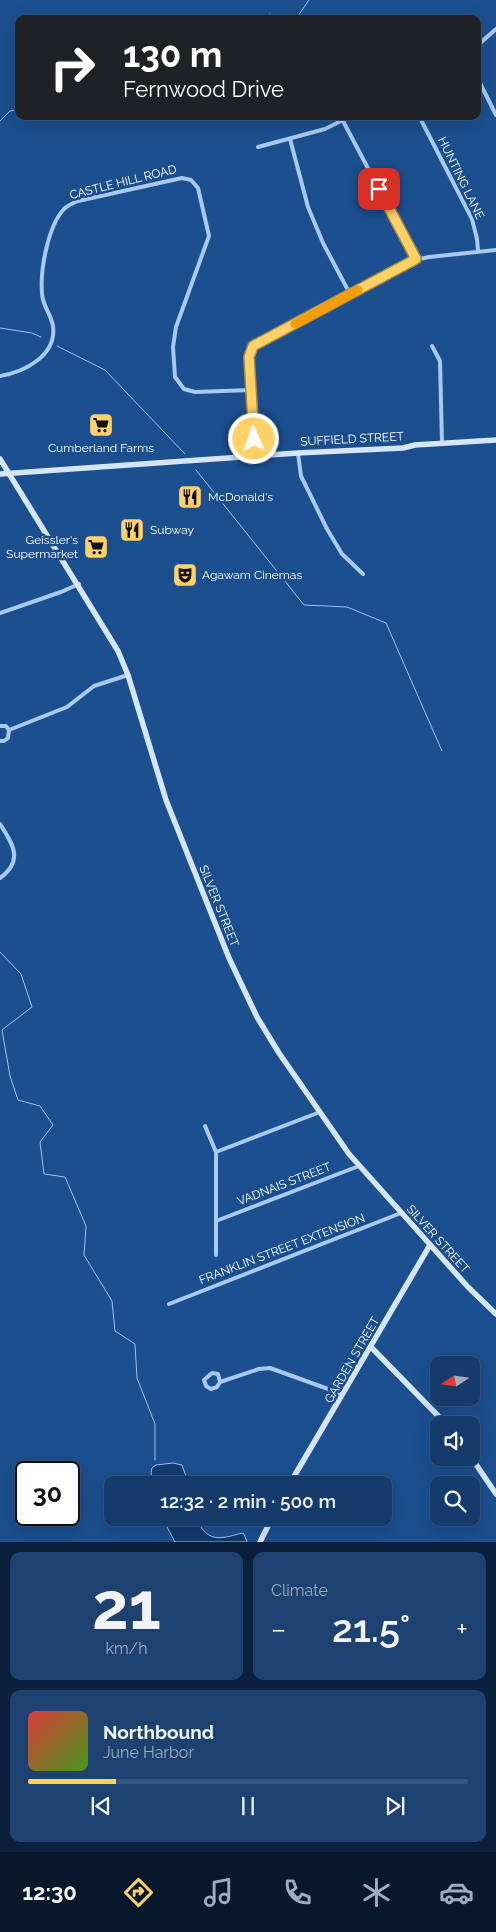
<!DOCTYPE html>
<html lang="en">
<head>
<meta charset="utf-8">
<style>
	body { margin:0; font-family:Raleway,sans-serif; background:#1d4271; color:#f1f3f6; height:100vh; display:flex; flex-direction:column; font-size:19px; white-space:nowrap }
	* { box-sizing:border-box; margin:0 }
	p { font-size:16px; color:#9dadc1 }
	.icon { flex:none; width:28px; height:28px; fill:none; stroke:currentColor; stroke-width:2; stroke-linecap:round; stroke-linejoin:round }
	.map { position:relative; height:1542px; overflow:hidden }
	.sheet { display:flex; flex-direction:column; gap:10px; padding:10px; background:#0b203b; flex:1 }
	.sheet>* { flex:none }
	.guide { position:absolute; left:15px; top:15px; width:466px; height:105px; border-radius:10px; box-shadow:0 5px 20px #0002,0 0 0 1px #33557e; background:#202124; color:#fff; overflow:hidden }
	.needle { width:32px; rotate:257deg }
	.buttons { position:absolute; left:430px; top:1356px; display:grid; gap:10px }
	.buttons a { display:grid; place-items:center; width:50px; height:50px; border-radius:10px; background:#143b6b; box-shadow:0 5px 20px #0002,0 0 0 1px #33557e; font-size:25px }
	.speed { position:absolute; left:15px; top:1461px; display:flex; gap:10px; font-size:25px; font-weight:700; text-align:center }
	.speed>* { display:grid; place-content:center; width:65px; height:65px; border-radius:50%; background:#143b6b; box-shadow:0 5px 20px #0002,0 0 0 1px #33557e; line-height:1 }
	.speed .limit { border:2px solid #111; border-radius:8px; background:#fff; color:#111 }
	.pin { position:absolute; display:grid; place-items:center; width:42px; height:42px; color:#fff; margin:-21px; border-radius:10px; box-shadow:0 2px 8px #0006 }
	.me { position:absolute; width:55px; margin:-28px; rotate:357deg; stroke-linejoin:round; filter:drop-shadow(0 0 4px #0008) }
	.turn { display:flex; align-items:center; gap:18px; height:105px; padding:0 25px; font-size:22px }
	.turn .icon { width:65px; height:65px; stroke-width:2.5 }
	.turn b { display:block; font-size:35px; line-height:42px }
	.big { font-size:38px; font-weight:600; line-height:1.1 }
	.sheet .widget { flex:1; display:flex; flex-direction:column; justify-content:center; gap:8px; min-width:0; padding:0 18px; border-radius:10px; background:#1d4271 }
	.sheet .dial { align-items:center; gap:0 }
	.dial b { font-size:65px; line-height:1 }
	.song { display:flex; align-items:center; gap:15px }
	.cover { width:60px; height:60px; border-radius:8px; background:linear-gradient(135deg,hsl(0 70% 55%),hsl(100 70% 35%)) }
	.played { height:5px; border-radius:2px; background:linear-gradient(90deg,#ffd166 20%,#33557e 20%) }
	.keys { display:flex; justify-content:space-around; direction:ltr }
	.heat { display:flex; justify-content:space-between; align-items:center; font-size:28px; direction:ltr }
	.sheet .tiles { flex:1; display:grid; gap:10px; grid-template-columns:1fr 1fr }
	.widget:last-child { grid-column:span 2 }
	.trip { position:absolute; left:104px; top:1476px; width:288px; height:50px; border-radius:10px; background:#143b6b; box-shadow:0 5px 20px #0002,0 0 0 1px #33557e; font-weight:600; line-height:50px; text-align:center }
	.dock { display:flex; height:80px; justify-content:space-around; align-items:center; background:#08182b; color:#9dadc1 }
	.dock .icon { width:35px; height:35px }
	.dock .on { color:#ffd166 }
	.dock b { font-size:22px; color:#f1f3f6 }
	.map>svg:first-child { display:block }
	.water { fill:#123a6d; stroke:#9cc4f0 }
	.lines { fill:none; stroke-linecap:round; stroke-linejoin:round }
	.stream { stroke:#9cc4f0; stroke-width:1 }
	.street { stroke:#a9c9ee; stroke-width:4 }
	.secondary { stroke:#d6e6fa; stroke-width:5.5 }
	.route-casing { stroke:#a68842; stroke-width:12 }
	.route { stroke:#ffd166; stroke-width:9 }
	.slow { stroke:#f59e0b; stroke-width:9 }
	.labels { text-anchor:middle; stroke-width:5; stroke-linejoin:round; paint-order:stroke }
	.street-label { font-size:12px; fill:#fff; stroke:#1b4f8f }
	.poi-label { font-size:12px; fill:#fff; stroke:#1b4f8f; text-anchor:start }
</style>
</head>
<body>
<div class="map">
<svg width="496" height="1542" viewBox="0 0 496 1542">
	<rect width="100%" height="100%" fill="#1b4f8f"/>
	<!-- water -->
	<g class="water">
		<path d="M173 1463 182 1465 189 1485H157C152 1480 150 1474 152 1468L156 1465Z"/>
		<path d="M166 1518H196C207 1542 218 1540 242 1533L244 1534 247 1542H175L166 1525Z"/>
	</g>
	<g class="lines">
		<!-- stream -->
		<g class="stream">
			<polyline points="271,19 269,14 288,19"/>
			<polyline points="296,19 309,0"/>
			<polyline points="0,121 10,111 19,109"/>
			<polyline points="0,328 32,333 41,337"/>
			<polyline points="57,346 105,370 185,454"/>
			<polyline points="196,470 304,605 347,607 386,623 442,751"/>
			<polyline points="0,952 21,974 32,1007 2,1030 10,1076 18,1100 40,1106 53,1125 40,1142 44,1174 65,1177 86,1226 84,1255 112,1301 115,1331 135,1344 137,1378 155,1424 155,1460"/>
		</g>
		<!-- street -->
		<g class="street">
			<polyline points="478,45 496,29"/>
			<polyline points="478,79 496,115"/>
			<polyline points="419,116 472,219 477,239 478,251"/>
			<polyline points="343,121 416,259"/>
			<polyline points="290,139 308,207 323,243 350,294"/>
			<polyline points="258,147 325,129 351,116"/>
			<polyline points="432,346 440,361 442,443"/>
			<path d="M0 376C24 372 57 356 53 326 51 314 42 305 42 293 40 270 48 226 64 209 68 205 73 203 78 201L182 178 191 180 198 188 209 236 176 327 173 347 175 377 184 389 195 392 251 390"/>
			<polyline points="298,453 301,476 327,529 342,554 363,574"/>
			<polyline points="255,456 249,357 253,347 411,261 429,257 496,250"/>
			<polyline points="0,613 61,592 79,584"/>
			<polyline points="0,726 6,726 9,730"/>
			<polyline points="9,730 67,707 94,686 128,675"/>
			<polyline points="0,741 4,741 8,738 9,730"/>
			<path d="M0 824C13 844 24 861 0 878"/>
			<polyline points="205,1126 216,1152"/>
			<polyline points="216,1221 359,1166"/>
			<polyline points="216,1255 216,1152 320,1112"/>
			<polyline points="169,1304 401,1213"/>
			<polyline points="220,1382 218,1374 212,1373 204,1380 206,1386 211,1389 217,1387 220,1382 259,1369 270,1368 342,1394"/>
		</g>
		<!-- secondary -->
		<g class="secondary">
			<polyline points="0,459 118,651 128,675 166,800 229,958 257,1017 279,1053 349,1154 468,1287 496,1314"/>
			<polyline points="0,474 298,453 403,448 415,445 496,440"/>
			<polyline points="371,1347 447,1425"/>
			<polyline points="471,1457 496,1494"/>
			<polyline points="289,1485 430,1245"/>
			<polyline points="260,1542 272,1518"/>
		</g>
	</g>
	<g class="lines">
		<defs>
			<polyline id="route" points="254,439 249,357 253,346 416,259 379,189"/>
		</defs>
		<!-- route casing -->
		<use href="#route" class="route-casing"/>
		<!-- route -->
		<use href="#route" class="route"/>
		<!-- slow -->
		<polyline class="slow" points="295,324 358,290"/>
	</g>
	<!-- icons -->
	<defs>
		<symbol id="supermarket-square" viewBox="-11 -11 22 22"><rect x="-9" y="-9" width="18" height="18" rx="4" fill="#ffd166" stroke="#1b4f8f"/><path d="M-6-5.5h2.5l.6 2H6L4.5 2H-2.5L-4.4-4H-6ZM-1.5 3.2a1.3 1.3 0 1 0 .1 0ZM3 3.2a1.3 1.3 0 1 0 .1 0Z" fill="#111"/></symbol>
		<symbol id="restaurant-square" viewBox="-11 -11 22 22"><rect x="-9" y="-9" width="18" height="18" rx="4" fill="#ffd166" stroke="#1b4f8f"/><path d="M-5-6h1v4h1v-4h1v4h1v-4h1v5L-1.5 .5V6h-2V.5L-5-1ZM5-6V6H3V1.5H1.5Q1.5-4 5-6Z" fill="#111"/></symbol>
		<symbol id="theatre-square" viewBox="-11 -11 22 22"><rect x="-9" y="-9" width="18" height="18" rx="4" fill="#ffd166" stroke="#1b4f8f"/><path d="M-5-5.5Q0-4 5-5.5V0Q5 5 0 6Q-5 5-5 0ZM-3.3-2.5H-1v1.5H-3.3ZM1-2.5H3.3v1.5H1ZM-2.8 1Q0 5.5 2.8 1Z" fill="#111"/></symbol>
	</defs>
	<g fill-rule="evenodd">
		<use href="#supermarket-square" x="87" y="411" width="28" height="28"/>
		<use href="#restaurant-square" x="176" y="483" width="28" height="28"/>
		<use href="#restaurant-square" x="118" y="516" width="28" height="28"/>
		<use href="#supermarket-square" x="82" y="533" width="28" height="28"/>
		<use href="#theatre-square" x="171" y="561" width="28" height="28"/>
	</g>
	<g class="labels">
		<!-- street labels -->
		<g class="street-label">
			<text transform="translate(461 178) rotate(64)" y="4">HUNTING LANE</text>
			<text transform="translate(123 182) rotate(-14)" y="4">CASTLE HILL ROAD</text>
			<text transform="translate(352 439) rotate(-3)" y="4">SUFFIELD STREET</text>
			<text transform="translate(219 906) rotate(68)" y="4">SILVER STREET</text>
			<text transform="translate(284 1184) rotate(-21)" y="4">VADNAIS STREET</text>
			<text transform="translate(438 1239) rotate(48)" y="4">SILVER STREET</text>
			<text transform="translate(282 1249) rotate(-21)" y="4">FRANKLIN STREET EXTENSION</text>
			<text transform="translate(352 1360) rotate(-60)" y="4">GARDEN STREET</text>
		</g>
		<!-- poi labels -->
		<g class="poi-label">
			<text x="101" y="452" text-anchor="middle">Cumberland Farms</text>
			<text x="208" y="501">McDonald's</text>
			<text x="150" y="534">Subway</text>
			<text x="78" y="544" text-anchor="end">Geissler's<tspan x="78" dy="14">Supermarket</tspan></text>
			<text x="202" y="579">Agawam Cinemas</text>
		</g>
	</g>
</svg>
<div class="buttons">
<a><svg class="needle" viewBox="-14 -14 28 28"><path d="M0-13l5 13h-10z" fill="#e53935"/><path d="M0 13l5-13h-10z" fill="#9dadc1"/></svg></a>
<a><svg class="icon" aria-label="sound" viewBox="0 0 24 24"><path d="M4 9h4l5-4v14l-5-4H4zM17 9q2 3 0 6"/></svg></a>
<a><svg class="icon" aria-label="search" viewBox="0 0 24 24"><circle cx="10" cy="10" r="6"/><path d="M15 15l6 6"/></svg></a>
</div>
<div class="speed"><div class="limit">30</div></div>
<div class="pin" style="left:379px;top:189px;background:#d93025"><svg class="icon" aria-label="arrive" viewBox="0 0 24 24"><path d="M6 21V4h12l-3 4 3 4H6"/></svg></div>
<svg class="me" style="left:254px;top:439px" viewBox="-20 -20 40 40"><circle r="17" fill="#ffd166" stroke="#fff" stroke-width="3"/><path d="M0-11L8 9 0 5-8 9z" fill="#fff"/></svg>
<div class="trip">12:32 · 2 min · 500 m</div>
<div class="guide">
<div class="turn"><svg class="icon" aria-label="right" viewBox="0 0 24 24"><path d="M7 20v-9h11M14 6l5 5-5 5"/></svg><div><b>130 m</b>Fernwood Drive</div></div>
</div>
</div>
<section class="sheet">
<div class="tiles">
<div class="widget dial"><b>21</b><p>km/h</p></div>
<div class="widget"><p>Climate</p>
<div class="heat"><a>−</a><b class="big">21.5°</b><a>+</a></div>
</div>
<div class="widget">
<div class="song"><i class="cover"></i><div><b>Northbound</b><p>June Harbor</p></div></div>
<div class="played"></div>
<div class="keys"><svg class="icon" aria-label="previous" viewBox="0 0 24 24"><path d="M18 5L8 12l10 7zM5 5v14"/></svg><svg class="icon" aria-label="pause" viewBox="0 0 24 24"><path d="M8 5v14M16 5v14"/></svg><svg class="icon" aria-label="next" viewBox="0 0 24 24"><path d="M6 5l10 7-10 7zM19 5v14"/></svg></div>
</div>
</div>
</section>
<nav class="dock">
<b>12:30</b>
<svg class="icon on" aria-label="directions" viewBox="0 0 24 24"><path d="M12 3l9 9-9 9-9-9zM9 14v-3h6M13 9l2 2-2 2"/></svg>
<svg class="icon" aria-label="music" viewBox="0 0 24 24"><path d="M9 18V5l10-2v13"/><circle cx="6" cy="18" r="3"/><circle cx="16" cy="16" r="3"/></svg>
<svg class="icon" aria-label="phone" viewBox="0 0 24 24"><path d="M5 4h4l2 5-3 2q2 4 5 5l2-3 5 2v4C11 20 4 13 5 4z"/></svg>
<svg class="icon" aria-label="climate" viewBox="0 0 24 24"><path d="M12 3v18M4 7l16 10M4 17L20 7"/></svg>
<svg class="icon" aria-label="car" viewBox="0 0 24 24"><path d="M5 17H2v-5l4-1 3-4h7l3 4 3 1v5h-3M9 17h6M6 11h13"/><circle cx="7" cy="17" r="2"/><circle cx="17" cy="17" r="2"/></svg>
</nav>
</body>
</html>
